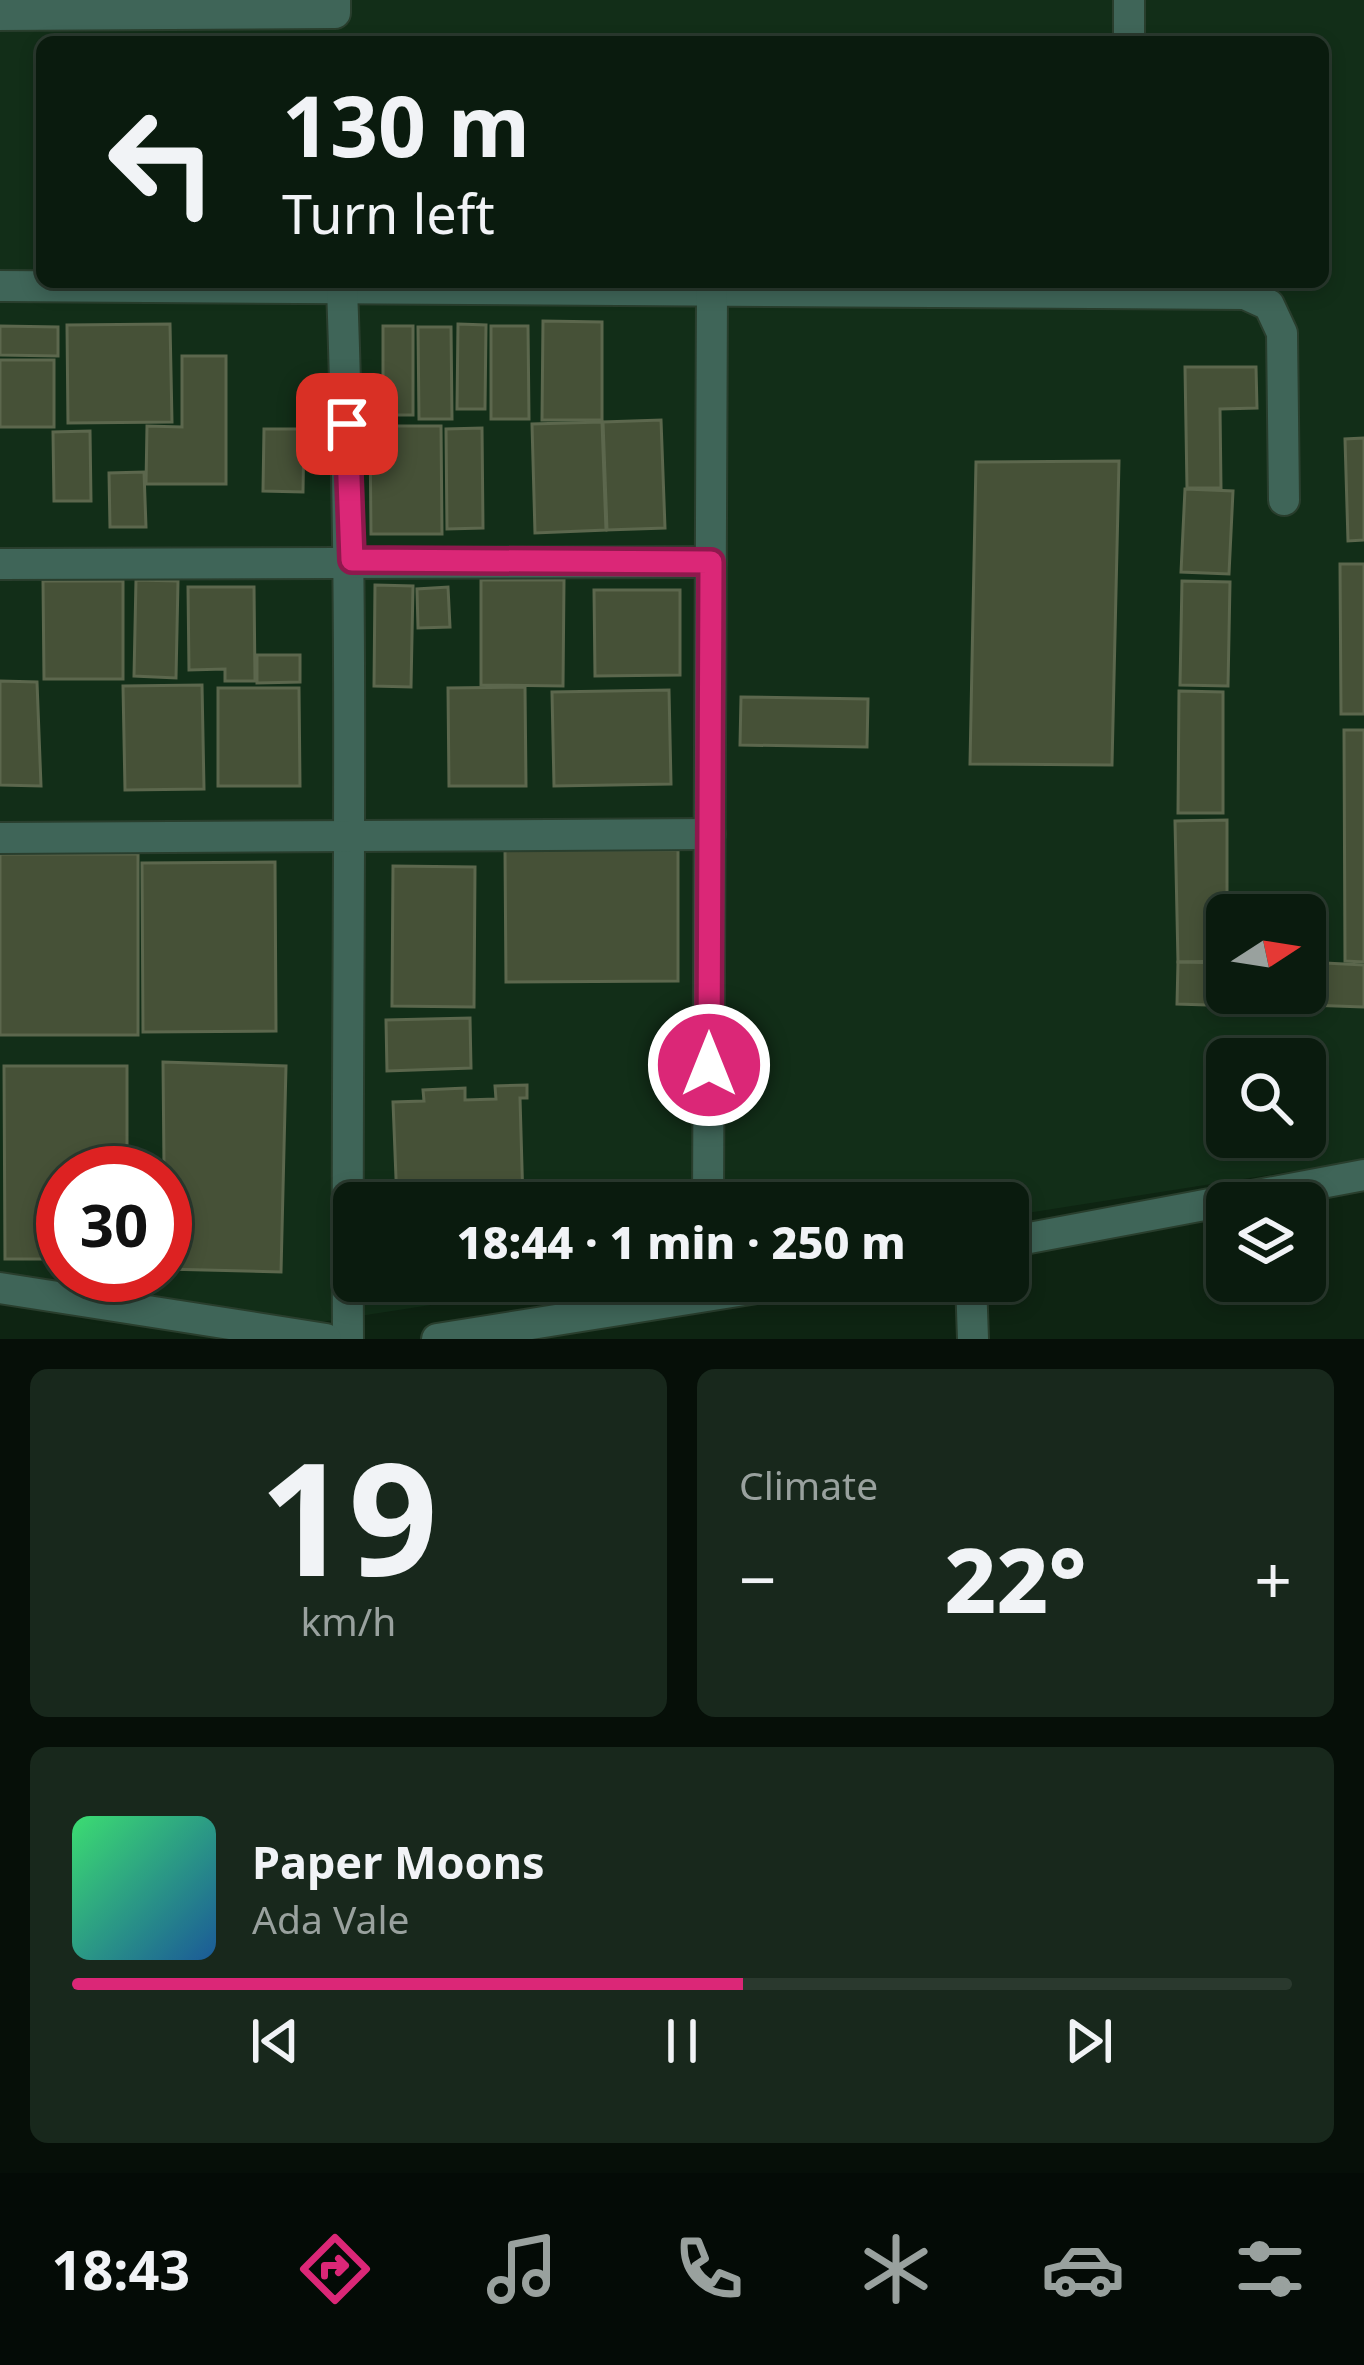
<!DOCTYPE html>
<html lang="en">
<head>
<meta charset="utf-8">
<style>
	body { margin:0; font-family:"Noto Sans",sans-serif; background:#18281c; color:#f1f3f6; height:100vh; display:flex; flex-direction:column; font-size:45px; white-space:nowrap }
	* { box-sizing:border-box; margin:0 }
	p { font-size:39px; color:#99a19e }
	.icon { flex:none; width:66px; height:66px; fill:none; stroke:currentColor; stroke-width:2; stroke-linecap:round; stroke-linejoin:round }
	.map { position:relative; height:1339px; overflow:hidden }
	.details { display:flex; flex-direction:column; gap:30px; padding:30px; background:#060f08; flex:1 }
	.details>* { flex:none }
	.top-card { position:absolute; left:36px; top:36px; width:1293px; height:252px; border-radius:18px; box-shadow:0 6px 18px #0003,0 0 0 3px #2a392e; background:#0a1b0e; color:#f1f3f6; overflow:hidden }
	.needle { width:78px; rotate:78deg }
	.fabs { position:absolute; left:1206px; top:894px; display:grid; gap:24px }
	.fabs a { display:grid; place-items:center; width:120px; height:120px; border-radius:18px; background:#0a1b0e; box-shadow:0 6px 18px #0003,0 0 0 3px #2a392e; font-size:60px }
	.speed { position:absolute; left:36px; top:1146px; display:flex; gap:24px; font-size:60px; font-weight:700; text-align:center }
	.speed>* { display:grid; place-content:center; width:156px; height:156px; border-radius:50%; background:#0a1b0e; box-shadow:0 6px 18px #0003,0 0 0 3px #2a392e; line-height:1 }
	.speed .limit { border:18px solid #d22; background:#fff; color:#111 }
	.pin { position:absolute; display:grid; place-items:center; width:102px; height:102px; color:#fff; margin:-51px; border-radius:24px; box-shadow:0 6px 18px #0006 }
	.me { position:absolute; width:132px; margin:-66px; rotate:0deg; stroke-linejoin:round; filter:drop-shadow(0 0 9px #0008) }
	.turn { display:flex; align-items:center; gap:42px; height:252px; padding:0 48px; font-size:54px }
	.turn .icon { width:156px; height:156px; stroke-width:2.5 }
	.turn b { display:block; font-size:84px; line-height:102px }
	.big { font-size:90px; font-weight:800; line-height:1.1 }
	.details .card { flex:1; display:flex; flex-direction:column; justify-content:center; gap:18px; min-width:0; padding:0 42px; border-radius:18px; background:#18281c }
	.details .dial { align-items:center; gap:0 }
	.dial b { font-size:156px; line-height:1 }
	.song { display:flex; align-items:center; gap:36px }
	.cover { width:144px; height:144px; border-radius:18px; background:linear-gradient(135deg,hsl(140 70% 55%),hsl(210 70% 35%)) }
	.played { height:12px; border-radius:6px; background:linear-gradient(90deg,#db2777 55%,#2a392e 55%) }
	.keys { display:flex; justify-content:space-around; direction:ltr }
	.heat { display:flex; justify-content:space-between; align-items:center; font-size:66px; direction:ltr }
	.details .tiles { flex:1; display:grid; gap:30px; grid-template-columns:1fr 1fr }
	.card:last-child { grid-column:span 2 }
	.trip { position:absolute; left:333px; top:1182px; width:696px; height:120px; border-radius:18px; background:#0a1b0e; box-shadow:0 6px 18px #0003,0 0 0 3px #2a392e; font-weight:800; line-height:120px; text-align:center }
	.tab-bar { display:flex; height:192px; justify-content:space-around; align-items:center; background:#040b06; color:#99a19e }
	.tab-bar .icon { width:84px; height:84px }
	.tab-bar .selected { color:#db2777 }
	.tab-bar b { font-size:54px; color:#f1f3f6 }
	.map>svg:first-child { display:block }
	.built { fill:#122e18; fill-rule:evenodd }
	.building { fill:#465137; stroke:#5c674d; stroke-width:3 }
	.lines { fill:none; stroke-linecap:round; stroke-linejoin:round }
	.street-casing { stroke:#293e2d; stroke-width:34 }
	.street { stroke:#3f6558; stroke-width:30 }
	.route-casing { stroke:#8e194d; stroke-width:30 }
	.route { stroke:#db2777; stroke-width:21 }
</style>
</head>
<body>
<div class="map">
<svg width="1364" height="1339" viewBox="0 0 1364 1339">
	<rect width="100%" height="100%" fill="#0e2412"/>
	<!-- built -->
	<path class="built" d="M0 0H1364V1160L1008 1216V1203H354V1281H587L295 1326 0 1273ZM42 42H1323V282H42ZM1227 915H1305V993H1227ZM1227 1059H1305V1137H1227ZM63 1173H165V1275H63Z"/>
	<!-- building -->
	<g class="building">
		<polygon points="543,321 602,322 602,420 542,420"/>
		<polygon points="170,324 172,422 68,423 67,325"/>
		<polygon points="458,324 486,325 485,409 457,409"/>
		<polygon points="0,326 58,327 58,356 0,355"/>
		<rect x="383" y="326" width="30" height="89"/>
		<polygon points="491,326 528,326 529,419 491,419"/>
		<polygon points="418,327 451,327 452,419 419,419"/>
		<polygon points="182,356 226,356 226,484 146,484 147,426 182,427"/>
		<rect x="0" y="360" width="54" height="67"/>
		<polygon points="1185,367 1256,367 1257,408 1220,409 1221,488 1187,488"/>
		<polygon points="661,420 665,528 607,530 603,422"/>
		<polygon points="602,422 606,530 535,533 532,424"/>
		<polygon points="370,426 441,426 442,534 371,534"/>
		<polygon points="482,428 483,528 447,529 446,429"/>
		<polygon points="264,429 304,429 303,492 263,491"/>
		<polygon points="90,431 91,501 54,501 53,432"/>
		<polygon points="1364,438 1364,540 1348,541 1345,439"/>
		<polygon points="1119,461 1112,765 970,764 976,462"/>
		<polygon points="144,472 146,527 110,527 109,473"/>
		<polygon points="1185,489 1233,491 1229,574 1181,572"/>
		<polygon points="1340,564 1364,564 1364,714 1341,714"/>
		<polygon points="136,580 178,581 176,678 134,676"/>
		<polygon points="481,580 564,580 563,686 481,685"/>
		<polygon points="43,581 123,581 123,679 44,679"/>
		<polygon points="1182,581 1230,582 1228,686 1180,685"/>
		<polygon points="375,585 413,586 411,687 374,686"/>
		<polygon points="188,587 254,587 255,681 225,681 225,669 189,670"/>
		<polygon points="448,587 450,627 418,628 417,589"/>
		<polygon points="594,590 680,590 680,675 595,676"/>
		<polygon points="257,655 300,655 300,682 257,683"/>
		<polygon points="0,681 37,682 41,786 0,785"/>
		<polygon points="202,685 204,789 125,790 123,686"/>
		<polygon points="525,687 526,786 449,786 448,688"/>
		<polygon points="218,688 299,688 300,786 218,786"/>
		<polygon points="669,690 671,784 554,786 552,692"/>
		<polygon points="1179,691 1223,692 1223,813 1178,813"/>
		<polygon points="741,697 868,699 867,747 740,745"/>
		<polygon points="1344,730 1364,730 1364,962 1345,961"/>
		<polygon points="1227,820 1227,961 1178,962 1175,821"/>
		<polygon points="505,850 678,850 678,981 506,982"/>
		<rect x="0" y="854" width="138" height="181"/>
		<polygon points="275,862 276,1031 143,1032 142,863"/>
		<polygon points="393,866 475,867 474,1007 392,1006"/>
		<polygon points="1178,962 1227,963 1227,993 1274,993 1273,1007 1177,1004"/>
		<polygon points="1305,962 1364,965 1364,1007 1280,1004 1280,993 1305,993"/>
		<polygon points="470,1018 471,1068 387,1071 386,1020"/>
		<polygon points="163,1062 286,1066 281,1272 165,1269"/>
		<polygon points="4,1066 127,1066 127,1173 63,1173 63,1259 5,1259"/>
		<polygon points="527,1085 527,1098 520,1098 523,1203 397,1203 393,1102 424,1101 423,1090 465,1088 465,1100 496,1099 495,1086"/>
	</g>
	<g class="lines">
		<defs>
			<g id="street">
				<polyline points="0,15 335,13 335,0"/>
				<polyline points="1129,42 1129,0"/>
				<polyline points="0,286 1245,294 1269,305 1282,333 1284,500"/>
				<path d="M342 288C355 638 346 989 348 1339"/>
				<polyline points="0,564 711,562"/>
				<polyline points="0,838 710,834"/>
				<polyline points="708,1203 712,290"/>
				<polyline points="1008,1242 1364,1175"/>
				<polyline points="971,1281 973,1339"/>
				<polyline points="0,1288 326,1339"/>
				<polyline points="437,1339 801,1281"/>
			</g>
		</defs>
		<!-- street casing -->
		<use href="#street" class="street-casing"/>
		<!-- street -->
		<use href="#street" class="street"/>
	</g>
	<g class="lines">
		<defs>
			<polyline id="route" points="347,424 352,560 711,562 709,1065"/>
		</defs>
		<!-- route casing -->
		<use href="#route" class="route-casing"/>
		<!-- route -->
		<use href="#route" class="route"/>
	</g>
</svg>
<div class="fabs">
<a><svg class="needle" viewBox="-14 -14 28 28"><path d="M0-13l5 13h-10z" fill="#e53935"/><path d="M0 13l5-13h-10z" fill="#99a19e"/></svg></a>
<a><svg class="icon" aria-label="search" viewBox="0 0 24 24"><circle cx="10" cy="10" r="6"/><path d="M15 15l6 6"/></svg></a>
<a><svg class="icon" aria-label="layers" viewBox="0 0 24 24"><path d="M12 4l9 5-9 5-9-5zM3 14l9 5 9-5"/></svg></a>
</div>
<div class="speed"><div class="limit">30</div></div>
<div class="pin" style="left:347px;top:424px;background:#d93025"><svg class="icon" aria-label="arrive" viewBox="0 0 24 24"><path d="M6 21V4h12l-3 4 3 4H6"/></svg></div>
<svg class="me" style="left:709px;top:1065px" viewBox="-20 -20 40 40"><circle r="17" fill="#db2777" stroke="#fff" stroke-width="3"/><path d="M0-11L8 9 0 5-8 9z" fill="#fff"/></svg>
<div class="trip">18:44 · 1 min · 250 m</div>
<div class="top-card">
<div class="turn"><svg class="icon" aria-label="left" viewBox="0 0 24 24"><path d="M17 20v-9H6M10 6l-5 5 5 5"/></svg><div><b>130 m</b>Turn left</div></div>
</div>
</div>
<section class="details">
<div class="tiles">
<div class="card dial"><b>19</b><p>km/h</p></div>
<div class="card"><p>Climate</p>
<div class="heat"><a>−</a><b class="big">22°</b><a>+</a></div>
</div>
<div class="card">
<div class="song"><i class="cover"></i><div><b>Paper Moons</b><p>Ada Vale</p></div></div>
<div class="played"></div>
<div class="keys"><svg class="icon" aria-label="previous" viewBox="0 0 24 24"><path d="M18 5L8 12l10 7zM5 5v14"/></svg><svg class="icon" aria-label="pause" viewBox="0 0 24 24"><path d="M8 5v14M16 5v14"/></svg><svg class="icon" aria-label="next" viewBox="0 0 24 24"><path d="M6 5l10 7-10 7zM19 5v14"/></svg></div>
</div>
</div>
</section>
<nav class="tab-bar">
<b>18:43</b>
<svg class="icon selected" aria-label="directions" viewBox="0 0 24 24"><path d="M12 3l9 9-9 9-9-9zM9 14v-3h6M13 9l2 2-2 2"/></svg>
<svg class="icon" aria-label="music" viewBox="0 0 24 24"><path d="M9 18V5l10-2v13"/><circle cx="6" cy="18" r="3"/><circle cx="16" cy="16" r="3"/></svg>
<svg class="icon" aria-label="phone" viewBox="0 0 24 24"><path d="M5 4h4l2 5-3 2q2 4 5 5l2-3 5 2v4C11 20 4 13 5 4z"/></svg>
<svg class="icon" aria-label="climate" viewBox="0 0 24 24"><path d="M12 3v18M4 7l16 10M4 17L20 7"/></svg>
<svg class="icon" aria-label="car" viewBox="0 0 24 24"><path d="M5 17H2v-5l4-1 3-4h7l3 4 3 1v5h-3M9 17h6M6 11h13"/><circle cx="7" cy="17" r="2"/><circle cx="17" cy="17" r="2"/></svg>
<svg class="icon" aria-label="filters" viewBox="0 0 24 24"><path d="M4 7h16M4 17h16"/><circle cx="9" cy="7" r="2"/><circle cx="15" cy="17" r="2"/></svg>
</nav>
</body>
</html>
